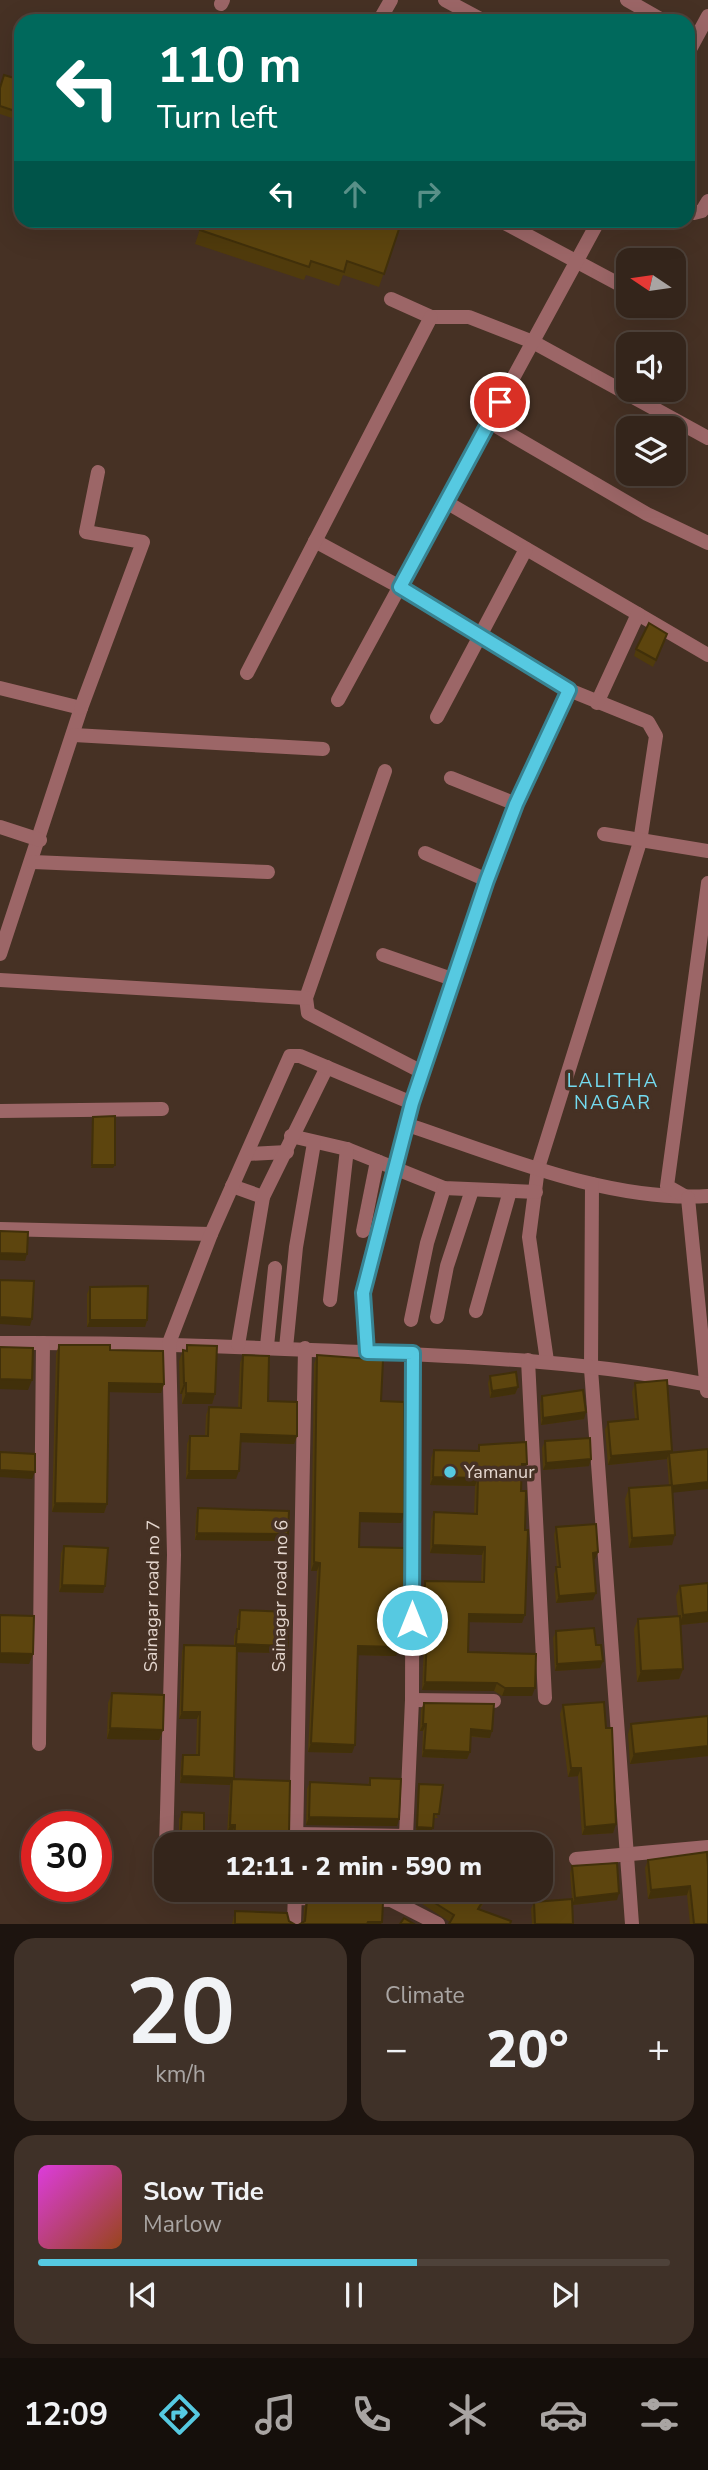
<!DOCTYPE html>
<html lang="en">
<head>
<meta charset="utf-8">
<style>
	body { margin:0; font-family:"Nunito Sans",sans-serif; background:#3f3128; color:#f1f3f6; height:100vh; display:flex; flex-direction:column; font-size:26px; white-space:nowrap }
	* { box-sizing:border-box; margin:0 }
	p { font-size:23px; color:#a9a5a3 }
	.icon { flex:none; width:38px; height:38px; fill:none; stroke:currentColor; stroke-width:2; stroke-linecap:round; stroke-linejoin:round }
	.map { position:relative; height:1924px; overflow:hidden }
	.panel { display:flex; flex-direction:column; gap:14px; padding:14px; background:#1d140f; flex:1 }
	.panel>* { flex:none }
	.banner { position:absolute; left:14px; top:14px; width:681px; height:214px; border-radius:21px; box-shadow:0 7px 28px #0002,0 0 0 2px #4e423a; background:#00695c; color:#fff; overflow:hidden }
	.needle { width:46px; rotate:283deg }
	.controls { position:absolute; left:616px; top:248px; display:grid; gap:14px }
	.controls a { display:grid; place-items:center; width:70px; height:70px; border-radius:14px; background:#34251b; box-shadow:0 7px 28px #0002,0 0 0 2px #4e423a; font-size:35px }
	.speed { position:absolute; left:21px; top:1811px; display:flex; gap:14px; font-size:35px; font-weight:700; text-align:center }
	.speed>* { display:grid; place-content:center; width:91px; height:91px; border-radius:50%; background:#34251b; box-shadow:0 7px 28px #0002,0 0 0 2px #4e423a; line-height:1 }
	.speed .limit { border:10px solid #d22; background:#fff; color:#111 }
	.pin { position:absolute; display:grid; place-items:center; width:60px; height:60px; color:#fff; margin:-30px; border:4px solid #fff; border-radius:50%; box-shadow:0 2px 7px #0007 }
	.me { position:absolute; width:77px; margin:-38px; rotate:0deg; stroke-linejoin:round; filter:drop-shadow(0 0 5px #0008) }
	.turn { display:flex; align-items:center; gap:24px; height:147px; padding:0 28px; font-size:32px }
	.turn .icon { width:91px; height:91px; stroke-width:2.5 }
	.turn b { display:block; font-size:49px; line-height:60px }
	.lanes { display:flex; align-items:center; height:66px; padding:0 28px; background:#0003; justify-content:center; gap:35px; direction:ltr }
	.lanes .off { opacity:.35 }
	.big { font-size:52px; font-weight:800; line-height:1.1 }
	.panel .card { flex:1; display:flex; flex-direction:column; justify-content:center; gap:10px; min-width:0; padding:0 24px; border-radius:21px; background:#3f3128 }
	.panel .dial { align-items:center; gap:0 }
	.dial b { font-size:91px; line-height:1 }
	.song { display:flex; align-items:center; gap:21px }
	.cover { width:84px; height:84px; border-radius:10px; background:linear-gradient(135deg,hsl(300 70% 55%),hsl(20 70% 35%)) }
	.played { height:7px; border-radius:4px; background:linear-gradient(90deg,#56c9e1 60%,#4e423a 60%) }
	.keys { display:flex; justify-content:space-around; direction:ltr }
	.heat { display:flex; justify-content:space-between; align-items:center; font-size:38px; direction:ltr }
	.panel .tiles { flex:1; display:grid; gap:14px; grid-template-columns:1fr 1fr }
	.card:last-child { grid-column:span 2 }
	.trip { position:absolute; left:154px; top:1832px; width:399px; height:70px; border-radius:21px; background:#34251b; box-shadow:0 7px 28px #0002,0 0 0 2px #4e423a; font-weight:800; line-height:70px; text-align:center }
	.tabs { display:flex; height:112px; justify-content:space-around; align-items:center; background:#150f0b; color:#a9a5a3 }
	.tabs .icon { width:49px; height:49px }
	.tabs .current { color:#56c9e1 }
	.tabs b { font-size:32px; color:#f1f3f6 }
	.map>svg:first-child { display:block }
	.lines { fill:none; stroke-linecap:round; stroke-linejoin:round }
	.minor { stroke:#9c6667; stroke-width:14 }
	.wall { fill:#503b0c }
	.shaded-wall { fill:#41300a }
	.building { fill:#5d450e; stroke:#41300a; stroke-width:2 }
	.route-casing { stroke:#388392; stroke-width:18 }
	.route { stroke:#56c9e1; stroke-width:12 }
	.poi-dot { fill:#56c9e1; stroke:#463124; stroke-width:2.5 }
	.labels { text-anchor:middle; stroke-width:7; stroke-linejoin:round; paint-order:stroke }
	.poi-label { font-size:18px; fill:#e4d6ce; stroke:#463124; text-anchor:start }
	.street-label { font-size:18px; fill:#e4d6ce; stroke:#463124 }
	.neighbourhood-label { font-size:19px; letter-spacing:2px; fill:#74dbf0; stroke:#463124 }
</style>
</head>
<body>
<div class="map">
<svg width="708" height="1924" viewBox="0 0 708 1924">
	<rect width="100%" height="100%" fill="#463124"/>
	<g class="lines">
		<!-- minor -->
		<g class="minor">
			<polyline points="445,0 484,21"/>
			<polyline points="627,0 664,21"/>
			<polyline points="221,4 223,0"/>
			<polyline points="379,21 391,0"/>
			<polyline points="688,53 708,16"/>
			<polyline points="688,209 694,213 702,211 708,201"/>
			<polyline points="499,220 628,289"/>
			<polyline points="391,299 431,317 469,317 533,342 708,438"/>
			<polyline points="662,306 669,310"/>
			<polyline points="489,422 647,514 708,543"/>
			<polyline points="446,502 708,655"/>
			<polyline points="315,541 400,587 569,690 648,722 656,736 640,842 538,1168 529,1237 547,1361"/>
			<polyline points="247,673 431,317"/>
			<polyline points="0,688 81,708 0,954"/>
			<polyline points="338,700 599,220"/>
			<polyline points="597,703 638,614"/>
			<polyline points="81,708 143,542 86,532 98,472"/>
			<polyline points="437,717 526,549"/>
			<polyline points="74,735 323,749"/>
			<polyline points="385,771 306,998 308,1013 422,1072"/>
			<polyline points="451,778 516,804"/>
			<polyline points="0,827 40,840"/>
			<polyline points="604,834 708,851"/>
			<polyline points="425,853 487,880"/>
			<polyline points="33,862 268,872"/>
			<polyline points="383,955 455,980"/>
			<polyline points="0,980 306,998"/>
			<polyline points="0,1111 162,1109"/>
			<path d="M408 1125C501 1156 608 1202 708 1196"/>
			<polyline points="291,1136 347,1149 444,1188 536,1192"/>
			<polyline points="247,1154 287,1152"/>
			<polyline points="592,1184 591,1369 632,1924"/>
			<polyline points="232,1186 263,1197"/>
			<polyline points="688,1198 667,1186 708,883"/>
			<polyline points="688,1198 707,1391"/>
			<polyline points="0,1229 211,1234"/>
			<polyline points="363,1231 377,1161"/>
			<polyline points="330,1300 347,1149"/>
			<polyline points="476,1311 510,1191"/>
			<polyline points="437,1317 447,1266 472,1190"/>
			<polyline points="411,1320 427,1243 444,1188"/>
			<path d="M0 1343C122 1342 243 1347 365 1352 480 1357 595 1362 708 1385"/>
			<polyline points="238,1345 263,1197 327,1067"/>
			<polyline points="267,1346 275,1268"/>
			<polyline points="286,1348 296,1247 314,1143"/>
			<polyline points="367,1352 363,1293 412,1103 487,880 516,804 569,690"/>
			<polyline points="528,1360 545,1698"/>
			<polyline points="412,1700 494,1701"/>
			<polyline points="39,1744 43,1343"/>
			<polyline points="297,1834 406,1836 412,1700 413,1353"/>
			<polyline points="296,1844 305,1348"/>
			<polyline points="166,1849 174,1555 169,1343 211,1234 290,1056 300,1056 412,1103"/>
			<polyline points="576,1859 708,1847"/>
			<polyline points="294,1898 391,1900 438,1924"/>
			<polyline points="294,1924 295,1890"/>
		</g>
	</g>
	<!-- wall -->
	<g class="wall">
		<polygon points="21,80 21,121 0,114 0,86"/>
		<polygon points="203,220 402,220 379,287 343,275 339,286 306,275 304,280 195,244"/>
		<polygon points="665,641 653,667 634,656 636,649"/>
		<polygon points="93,1117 113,1168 91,1168 92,1120"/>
		<polygon points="90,1287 147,1320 145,1327 87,1327 87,1294"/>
		<polygon points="59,1345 110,1350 164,1384 161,1393 109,1392 107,1504 104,1513 52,1512 56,1354"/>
		<polygon points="187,1345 215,1394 212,1404 182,1404 182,1394 180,1394 179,1361 183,1350 186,1350"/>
		<polygon points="243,1355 268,1401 297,1436 294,1444 241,1442 236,1479 186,1479 187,1444 190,1436 205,1436 206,1415 209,1407 238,1408 240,1363"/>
		<polygon points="317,1355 381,1401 404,1514 401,1523 360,1522 359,1547 406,1611 403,1619 399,1620 396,1656 357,1655 352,1753 308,1752 317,1571 311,1571 314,1364"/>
		<polygon points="490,1376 518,1387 515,1394 490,1398 488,1383"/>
		<polygon points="635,1383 671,1453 673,1493 672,1545 629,1548 625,1499 629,1488 669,1486 667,1459 608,1465 605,1430 608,1422 635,1419 632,1392"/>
		<polygon points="542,1396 584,1419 541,1425 540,1403"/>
		<polygon points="545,1441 589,1466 543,1470 542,1448"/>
		<polygon points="479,1445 524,1472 521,1472 521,1491 522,1623 469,1622 468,1652 532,1696 502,1696 494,1691 422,1690 425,1620 422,1620 422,1589 425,1581 481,1582 482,1555 430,1553 431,1520 434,1512 474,1514 475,1486 430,1485 431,1458 434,1450 477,1451"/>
		<polygon points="198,1508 288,1534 286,1541 195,1540 196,1515"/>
		<polygon points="556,1527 598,1552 595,1559 593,1560 593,1600 556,1603 554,1574 557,1567 554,1535"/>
		<polygon points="64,1546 105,1586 103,1593 59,1592 61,1553"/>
		<polygon points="708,1583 708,1622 680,1625 683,1669 679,1679 637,1682 634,1629 638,1619 678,1616 676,1596 680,1586"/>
		<polygon points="240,1610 285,1653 237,1652 233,1779 289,1836 295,1844 399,1844 231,1844 232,1833 227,1833 230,1785 180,1783 181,1762 183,1755 196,1755 197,1719 179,1719 182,1652 184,1645 234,1646 234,1636 237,1629 237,1617"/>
		<polygon points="556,1631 596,1645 603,1661 600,1668 555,1671 553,1638"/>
		<polygon points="112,1693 163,1730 159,1740 107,1739 108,1703"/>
		<polygon points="424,1703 490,1738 471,1737 470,1752 467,1759 422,1757 423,1731 420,1731 421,1710"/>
		<polygon points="563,1705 606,1728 616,1824 613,1833 582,1835 578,1776 568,1777 560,1714"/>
		<polygon points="708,1716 708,1756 630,1764 628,1734 631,1724"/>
		<polygon points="370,1778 397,1826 306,1825 307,1789 310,1782 368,1785"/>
		<polygon points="419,1784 438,1818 433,1818 431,1831 416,1831 418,1787"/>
		<polygon points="182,1812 201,1839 179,1838 179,1819"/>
		<polygon points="648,1860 708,1866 708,1924 690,1924 687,1895 648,1899 645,1868"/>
		<polygon points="572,1866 617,1900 572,1905 573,1924 532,1924 531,1909 534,1902 572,1899 570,1873"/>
		<polygon points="489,1891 486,1899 480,1909 450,1922 416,1900 419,1893"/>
		<polygon points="307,1900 382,1922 381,1924 300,1924 303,1922 304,1908"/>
		<polygon points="235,1911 289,1921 294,1924 232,1924 233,1919"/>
	</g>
	<!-- shaded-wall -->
	<g class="shaded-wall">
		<polygon points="92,1165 115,1165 113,1168 91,1168"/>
		<polygon points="0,1253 27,1254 25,1261 0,1260"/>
		<polygon points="0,1317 32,1319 30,1326 0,1324"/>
		<polygon points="90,1320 147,1320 145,1327 87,1327"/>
		<polygon points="0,1379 32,1380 28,1390 0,1389"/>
		<polygon points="109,1383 164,1384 161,1393 106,1392"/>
		<polygon points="184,1383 186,1383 182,1394 180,1394"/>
		<polygon points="518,1387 515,1394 490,1398 492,1391"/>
		<polygon points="186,1393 215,1394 212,1404 182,1404"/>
		<polygon points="586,1412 584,1419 541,1425 543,1418"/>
		<polygon points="241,1434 297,1436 294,1444 238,1442"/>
		<polygon points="672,1451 669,1456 669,1453 667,1459 608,1465 611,1456"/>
		<polygon points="591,1459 589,1466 543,1470 546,1463"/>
		<polygon points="522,1464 527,1464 524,1472 519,1472"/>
		<polygon points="0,1470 35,1472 32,1479 0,1477"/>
		<polygon points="189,1471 239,1471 236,1479 186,1479"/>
		<polygon points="433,1477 478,1478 475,1486 430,1485"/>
		<polygon points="708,1482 708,1489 670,1493 672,1486"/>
		<polygon points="55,1503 107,1504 104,1513 52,1512"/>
		<polygon points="360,1513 404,1514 401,1523 357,1522"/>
		<polygon points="197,1533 288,1534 286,1541 195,1540"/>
		<polygon points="675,1535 672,1545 629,1548 632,1538"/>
		<polygon points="433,1545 485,1547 482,1555 430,1553"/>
		<polygon points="598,1552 595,1559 590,1560 593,1553"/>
		<polygon points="314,1562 320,1563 317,1571 311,1571"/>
		<polygon points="62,1585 105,1586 103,1593 59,1592"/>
		<polygon points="596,1593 593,1600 556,1603 559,1596"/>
		<polygon points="406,1611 403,1619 396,1620 399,1612"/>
		<polygon points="425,1612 428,1612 425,1620 422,1620"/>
		<polygon points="708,1612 708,1622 679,1625 683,1615"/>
		<polygon points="469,1614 525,1615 522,1623 466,1622"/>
		<polygon points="236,1644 288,1646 285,1653 234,1652"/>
		<polygon points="358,1646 399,1647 396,1656 354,1655"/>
		<polygon points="0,1653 33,1654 29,1664 0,1663"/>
		<polygon points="603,1661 600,1668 555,1671 557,1664"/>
		<polygon points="683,1669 679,1679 637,1682 641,1671"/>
		<polygon points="425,1682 497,1683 494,1691 422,1690"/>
		<polygon points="505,1688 535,1688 532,1696 502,1696"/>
		<polygon points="182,1712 200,1712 197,1719 179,1719"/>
		<polygon points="423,1724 426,1724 423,1731 420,1731"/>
		<polygon points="110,1728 163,1730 159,1740 107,1739"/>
		<polygon points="471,1729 492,1731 490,1738 469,1736"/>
		<polygon points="311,1743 355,1745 352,1753 308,1752"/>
		<polygon points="708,1746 708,1756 630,1764 634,1754"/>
		<polygon points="424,1750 470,1752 467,1759 422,1757"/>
		<polygon points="571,1768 581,1768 578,1776 568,1777"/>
		<polygon points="182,1776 234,1778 231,1784 232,1779 230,1785 180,1783"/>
		<polygon points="309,1817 399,1819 397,1826 306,1825"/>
		<polygon points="616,1824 613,1833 582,1835 585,1827"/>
		<polygon points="230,1825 235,1825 232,1833 227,1833"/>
		<polygon points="417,1827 433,1828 431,1831 416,1831"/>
		<polygon points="181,1831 204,1832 201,1839 179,1838"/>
		<polygon points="690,1886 687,1895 648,1899 651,1890"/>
		<polygon points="228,1890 286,1890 285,1891"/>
		<polygon points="619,1893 617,1900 572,1905 575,1898"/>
		<polygon points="368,1922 382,1922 381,1924 367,1924"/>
	</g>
	<!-- building -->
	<g class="building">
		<polygon points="4,75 21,80 21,113 0,106 0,88"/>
		<polygon points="203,220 402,220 384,274 347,261 344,272 311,261 309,267 200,230"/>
		<polygon points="649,623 667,634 656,660 636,649"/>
		<polygon points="115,1116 115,1165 92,1165 93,1117"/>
		<polygon points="0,1231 28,1232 27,1254 0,1253"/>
		<polygon points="0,1280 34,1281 32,1319 0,1317"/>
		<polygon points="148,1286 147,1320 90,1320 90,1287"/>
		<polygon points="59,1345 110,1345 110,1350 163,1351 164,1384 109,1383 107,1504 55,1503"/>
		<polygon points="187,1345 217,1346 215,1394 186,1393 186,1383 184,1383 183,1350 187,1351"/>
		<polygon points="0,1347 33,1348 32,1380 0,1379"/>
		<polygon points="243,1355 269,1356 268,1401 297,1402 297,1436 241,1434 239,1471 189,1471 190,1436 208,1436 209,1407 241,1408"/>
		<polygon points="317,1355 383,1360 381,1401 404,1402 404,1514 360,1513 359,1547 404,1548 406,1611 399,1612 399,1647 358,1646 355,1745 311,1743 320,1563 314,1562"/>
		<polygon points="516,1372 518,1387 492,1391 490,1376"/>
		<polygon points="667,1380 672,1451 611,1456 608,1422 638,1419 635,1383"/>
		<polygon points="583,1390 586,1412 543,1418 542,1396"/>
		<polygon points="590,1438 591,1459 546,1463 545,1441"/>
		<polygon points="526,1442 527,1464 522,1464 521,1491 526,1491 525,1530 528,1530 525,1615 469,1614 468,1652 536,1654 535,1688 505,1688 497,1683 425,1682 428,1612 425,1612 425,1581 484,1582 485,1547 433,1545 434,1512 477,1514 478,1478 433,1477 434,1450 479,1451 479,1445"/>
		<polygon points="708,1449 708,1482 672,1486 669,1453"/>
		<polygon points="0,1452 35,1454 35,1472 0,1470"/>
		<polygon points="672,1485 675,1535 632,1538 629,1488"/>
		<polygon points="198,1508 289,1511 288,1534 197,1533"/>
		<polygon points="596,1524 598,1552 593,1553 596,1593 559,1596 556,1567 560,1567 556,1527"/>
		<polygon points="64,1546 108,1548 105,1586 62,1585"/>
		<polygon points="708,1583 708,1612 683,1615 680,1586"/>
		<polygon points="240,1610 288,1612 288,1646 236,1644 237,1629 239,1629"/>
		<polygon points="0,1615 34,1616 33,1654 0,1653"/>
		<polygon points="680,1616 683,1669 641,1671 638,1619"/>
		<polygon points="594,1628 596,1645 601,1645 603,1661 557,1664 556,1631"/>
		<polygon points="184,1645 237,1646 234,1778 182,1776 183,1755 199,1755 200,1712 182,1712"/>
		<polygon points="112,1693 164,1695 163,1730 110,1728"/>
		<polygon points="604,1702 606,1728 612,1728 616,1824 585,1827 581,1768 571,1768 563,1705"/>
		<polygon points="424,1703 494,1704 492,1731 471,1729 470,1752 424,1750 426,1724 423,1724"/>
		<polygon points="708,1716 708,1746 634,1754 631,1724"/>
		<polygon points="370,1778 401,1779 399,1819 309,1817 310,1782 370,1785"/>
		<polygon points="232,1779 290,1781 289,1836 295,1844 304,1844 309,1836 399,1837 399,1844 234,1844 235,1825 230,1825"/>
		<polygon points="419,1784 443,1785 439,1814 434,1814 433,1828 417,1827"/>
		<polygon points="182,1812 204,1813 204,1832 181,1831"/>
		<polygon points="707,1852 708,1866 708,1924 694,1924 690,1886 651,1890 648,1860"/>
		<polygon points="617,1863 619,1893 575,1898 572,1866"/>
		<polygon points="421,1890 486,1890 489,1891 478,1909 511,1921 510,1924 449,1924 454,1915 419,1893"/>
		<polygon points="572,1899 573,1924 535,1924 534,1902"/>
		<polygon points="307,1900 383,1902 382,1922 368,1922 367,1924 300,1924 305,1921"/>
		<polygon points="235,1911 287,1913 289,1921 294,1924 235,1924"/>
		<polygon points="404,1918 414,1924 400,1924"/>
	</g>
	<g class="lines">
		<defs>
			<polyline id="route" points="412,1620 413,1353 367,1352 363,1293 412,1103 487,880 516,804 569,690 400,587 500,402"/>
		</defs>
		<!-- route casing -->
		<use href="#route" class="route-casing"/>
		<!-- route -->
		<use href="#route" class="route"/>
	</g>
	<!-- markers -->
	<circle class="poi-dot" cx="450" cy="1472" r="7"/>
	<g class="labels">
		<!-- poi labels -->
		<g class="poi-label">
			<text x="464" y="1478">Yamanur</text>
		</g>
		<!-- street labels -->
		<g class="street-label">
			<text transform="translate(152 1596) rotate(-89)" y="6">Sainagar road no 7</text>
			<text transform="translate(280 1596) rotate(-89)" y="6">Sainagar road no 6</text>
		</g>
		<!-- neighbourhood labels -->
		<g class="neighbourhood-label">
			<text x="613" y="1087">LALITHA<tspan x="613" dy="22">NAGAR</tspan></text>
		</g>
	</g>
</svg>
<div class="controls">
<a><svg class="needle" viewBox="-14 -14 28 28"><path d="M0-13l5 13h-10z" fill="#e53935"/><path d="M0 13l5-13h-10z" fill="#a9a5a3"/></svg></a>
<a><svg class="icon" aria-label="sound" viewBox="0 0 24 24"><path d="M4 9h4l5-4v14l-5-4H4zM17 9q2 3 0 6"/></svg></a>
<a><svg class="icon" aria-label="layers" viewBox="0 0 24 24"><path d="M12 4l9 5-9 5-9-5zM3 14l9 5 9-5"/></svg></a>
</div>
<div class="speed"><div class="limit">30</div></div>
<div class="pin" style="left:500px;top:402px;background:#d93025"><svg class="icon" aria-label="arrive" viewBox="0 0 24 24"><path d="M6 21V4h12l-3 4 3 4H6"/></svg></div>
<svg class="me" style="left:412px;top:1620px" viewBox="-20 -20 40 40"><circle r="17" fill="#56c9e1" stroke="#fff" stroke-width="3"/><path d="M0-11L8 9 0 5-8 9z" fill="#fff"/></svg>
<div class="trip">12:11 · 2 min · 590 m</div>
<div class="banner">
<div class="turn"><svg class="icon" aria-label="left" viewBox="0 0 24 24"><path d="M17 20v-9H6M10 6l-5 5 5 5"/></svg><div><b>110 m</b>Turn left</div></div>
<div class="lanes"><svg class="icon" aria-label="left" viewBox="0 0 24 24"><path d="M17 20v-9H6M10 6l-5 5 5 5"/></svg><svg class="icon off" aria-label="ahead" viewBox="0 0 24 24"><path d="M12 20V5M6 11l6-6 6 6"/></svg><svg class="icon off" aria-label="right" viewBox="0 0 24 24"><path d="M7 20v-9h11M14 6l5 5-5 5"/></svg></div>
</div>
</div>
<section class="panel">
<div class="tiles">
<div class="card dial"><b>20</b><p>km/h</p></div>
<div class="card"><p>Climate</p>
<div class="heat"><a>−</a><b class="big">20°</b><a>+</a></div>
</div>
<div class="card">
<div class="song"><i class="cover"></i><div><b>Slow Tide</b><p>Marlow</p></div></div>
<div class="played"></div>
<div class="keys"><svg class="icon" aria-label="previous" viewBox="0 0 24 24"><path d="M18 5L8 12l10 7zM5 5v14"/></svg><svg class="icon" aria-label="pause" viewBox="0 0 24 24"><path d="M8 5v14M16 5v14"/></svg><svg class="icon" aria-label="next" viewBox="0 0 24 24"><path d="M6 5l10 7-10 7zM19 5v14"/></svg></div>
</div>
</div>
</section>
<nav class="tabs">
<b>12:09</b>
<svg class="icon current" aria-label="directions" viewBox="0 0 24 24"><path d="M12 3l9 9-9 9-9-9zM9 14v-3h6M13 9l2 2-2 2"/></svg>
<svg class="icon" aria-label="music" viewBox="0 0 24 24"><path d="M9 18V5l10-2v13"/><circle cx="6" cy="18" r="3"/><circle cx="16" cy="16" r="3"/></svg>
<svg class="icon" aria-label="phone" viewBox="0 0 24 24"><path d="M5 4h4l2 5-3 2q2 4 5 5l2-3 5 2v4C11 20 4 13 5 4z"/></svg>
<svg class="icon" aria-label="climate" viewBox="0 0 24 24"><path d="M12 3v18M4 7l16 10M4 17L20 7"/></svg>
<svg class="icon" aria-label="car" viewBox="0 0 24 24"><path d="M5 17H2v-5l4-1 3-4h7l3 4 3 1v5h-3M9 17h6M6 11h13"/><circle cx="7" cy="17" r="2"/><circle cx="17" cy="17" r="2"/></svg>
<svg class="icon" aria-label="filters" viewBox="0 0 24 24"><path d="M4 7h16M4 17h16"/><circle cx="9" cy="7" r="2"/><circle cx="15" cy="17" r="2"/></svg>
</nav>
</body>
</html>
